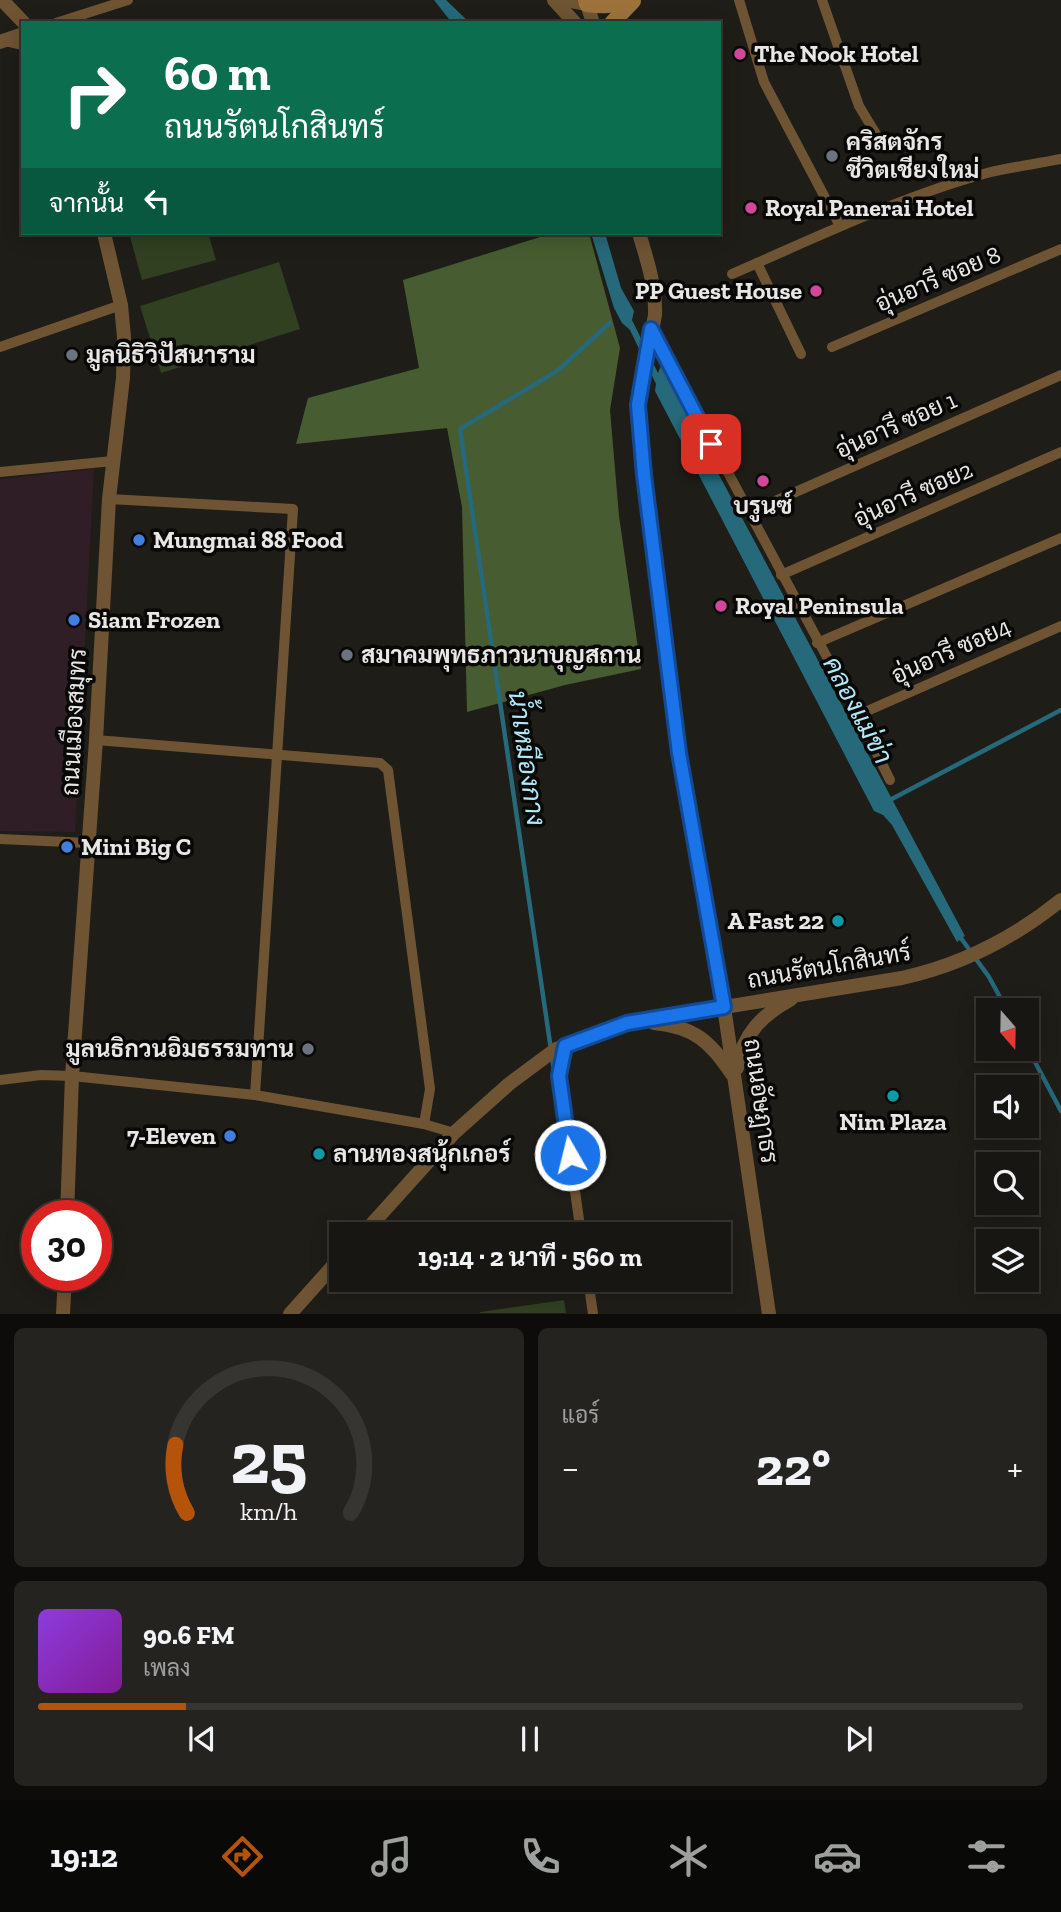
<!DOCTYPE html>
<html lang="th">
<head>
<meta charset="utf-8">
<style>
	body { margin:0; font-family:"Zilla Slab",Sarabun,serif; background:#242320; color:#f1f3f6; height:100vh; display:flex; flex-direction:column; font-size:26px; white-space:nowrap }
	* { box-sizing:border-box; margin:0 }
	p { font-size:23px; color:#9e9f9f }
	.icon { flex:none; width:38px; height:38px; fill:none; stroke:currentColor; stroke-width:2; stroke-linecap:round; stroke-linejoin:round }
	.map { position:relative; height:1314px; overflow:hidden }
	.side { display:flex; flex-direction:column; gap:14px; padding:14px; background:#0d0c0a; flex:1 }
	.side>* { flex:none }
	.hud { position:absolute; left:21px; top:21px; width:700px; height:214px; border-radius:0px; box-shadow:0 4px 18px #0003,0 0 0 2px #363532; background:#0b6e4f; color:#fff; overflow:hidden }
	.needle { width:46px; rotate:160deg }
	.tools { position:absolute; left:976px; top:998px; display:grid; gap:14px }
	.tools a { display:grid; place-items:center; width:63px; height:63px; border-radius:0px; background:#171612; box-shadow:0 4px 18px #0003,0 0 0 2px #363532; font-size:35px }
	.speed { position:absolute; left:21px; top:1200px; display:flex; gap:14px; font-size:35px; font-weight:700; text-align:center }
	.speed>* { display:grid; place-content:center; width:91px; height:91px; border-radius:50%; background:#171612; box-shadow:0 4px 18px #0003,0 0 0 2px #363532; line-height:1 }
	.speed .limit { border:10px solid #d22; background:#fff; color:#111 }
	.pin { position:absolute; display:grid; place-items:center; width:60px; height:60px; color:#fff; margin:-30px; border-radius:14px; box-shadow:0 4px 10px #0006 }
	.me { position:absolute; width:77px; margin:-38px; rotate:352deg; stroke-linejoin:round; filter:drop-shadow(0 0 5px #0008) }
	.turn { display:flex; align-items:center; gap:24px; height:147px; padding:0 28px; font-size:32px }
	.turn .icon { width:91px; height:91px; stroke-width:2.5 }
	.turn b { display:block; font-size:49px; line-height:60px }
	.then { display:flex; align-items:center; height:66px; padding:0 28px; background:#0003; gap:14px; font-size:26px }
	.big { font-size:52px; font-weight:700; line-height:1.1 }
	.side .card { flex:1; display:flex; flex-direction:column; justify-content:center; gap:10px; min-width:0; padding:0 24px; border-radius:10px; background:#242320 }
	.side .dial { align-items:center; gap:0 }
	.dial svg { height:182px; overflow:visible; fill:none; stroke:#363532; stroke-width:7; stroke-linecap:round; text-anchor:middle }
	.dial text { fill:#f1f3f6; stroke:none }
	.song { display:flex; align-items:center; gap:21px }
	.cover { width:84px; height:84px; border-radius:10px; background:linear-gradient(135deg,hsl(270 70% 55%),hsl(290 70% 35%)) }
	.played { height:7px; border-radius:4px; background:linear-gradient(90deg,#b45309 15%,#363532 15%) }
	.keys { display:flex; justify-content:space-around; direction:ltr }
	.heat { display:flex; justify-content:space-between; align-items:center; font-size:38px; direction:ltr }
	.side .tiles { flex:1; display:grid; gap:14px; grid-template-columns:1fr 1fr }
	.card:last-child { grid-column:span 2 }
	.trip { position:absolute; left:329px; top:1222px; width:402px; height:70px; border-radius:0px; background:#171612; box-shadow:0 4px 18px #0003,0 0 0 2px #363532; font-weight:700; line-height:70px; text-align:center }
	.menu { display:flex; height:112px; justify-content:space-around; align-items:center; background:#090907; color:#9e9f9f }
	.menu .icon { width:49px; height:49px }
	.menu .selected { color:#b45309 }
	.menu b { font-size:32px; color:#f1f3f6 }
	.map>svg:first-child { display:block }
	.commercial { fill:#301e26 }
	.green { fill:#304020 }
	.forest { fill:#475c30 }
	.water { fill:#25697b }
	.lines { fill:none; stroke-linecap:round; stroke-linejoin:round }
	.stream { stroke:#25697b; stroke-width:4.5 }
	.minor { stroke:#6f5433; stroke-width:10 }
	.tertiary { stroke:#6f5433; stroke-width:14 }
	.secondary { stroke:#9d733b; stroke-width:16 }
	.route-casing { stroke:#114b97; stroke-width:18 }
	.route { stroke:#1a73e8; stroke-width:12 }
	.hotel-dot { fill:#d1479c; stroke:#080806; stroke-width:2.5 }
	.worship-dot { fill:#6b7280; stroke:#080806; stroke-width:2.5 }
	.shop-dot { fill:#3f7fe0; stroke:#080806; stroke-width:2.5 }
	.culture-dot { fill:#0f9aa8; stroke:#080806; stroke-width:2.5 }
	.labels { text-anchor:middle; stroke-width:7; stroke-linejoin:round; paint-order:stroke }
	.poi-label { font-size:24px; font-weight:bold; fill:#e8e7e4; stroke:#080806; text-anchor:start }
	.street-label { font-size:24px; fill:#e8e7e4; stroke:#080806 }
	.water-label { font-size:26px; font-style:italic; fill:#b0e8f9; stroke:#080806 }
</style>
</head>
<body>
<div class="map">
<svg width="1061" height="1314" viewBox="0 0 1061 1314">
	<rect width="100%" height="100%" fill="#1f1d18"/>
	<!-- commercial -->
	<polygon class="commercial" points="94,469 75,832 0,831 0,479"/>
	<!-- green -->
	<g class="green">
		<polygon points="129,233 208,233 216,260 142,280"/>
		<polygon points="279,262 300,329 161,373 140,306"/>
		<polygon points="564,1300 566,1313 480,1313 480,1312"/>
	</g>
	<!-- forest -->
	<polygon class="forest" points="553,233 589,233 620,348 610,410 619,516 641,669 565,685 467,712 462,507 447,428 296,444 308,398 419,368 403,280"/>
	<!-- water -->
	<g class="water">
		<polygon points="434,0 446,0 470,23 452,23"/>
		<polygon points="591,233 605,233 621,288 634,311 632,320 658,373 661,366 965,936 957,942 892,825 883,815 874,811 655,391 656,384 630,330 622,323 614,308"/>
	</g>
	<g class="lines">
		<!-- stream -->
		<g class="stream">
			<polyline points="888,801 1061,710"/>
			<polyline points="958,934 989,977 1007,1010"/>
			<polyline points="1027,1047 1061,1111"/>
			<polyline points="555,1077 460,429 557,371 610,323"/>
		</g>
		<!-- minor -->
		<g class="minor">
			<polyline points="739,0 764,82 840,226"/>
			<polyline points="822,0 859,106 882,144"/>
			<polyline points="56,23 128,0"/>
			<polyline points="5,41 23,45"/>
			<polyline points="757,263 801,354"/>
			<path d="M732 274C815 238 900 197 987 173 1011 167 1037 164 1061 159"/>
			<polyline points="651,329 858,715 890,780"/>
			<polyline points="0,347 121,305"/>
			<polyline points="832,347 1061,249"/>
			<polyline points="0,472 113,461"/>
			<polyline points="109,499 293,509 255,1095"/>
			<polyline points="748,513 1061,375"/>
			<polyline points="781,575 1061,452"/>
			<polyline points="817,643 1061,538"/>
			<polyline points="858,715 1061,626"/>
			<polyline points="96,740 380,763 388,770 430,1089 424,1124"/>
			<polyline points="0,839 89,843"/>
			<polyline points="564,1046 559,1076 581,1234"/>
			<polyline points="0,1080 41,1075 72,1076 255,1095 424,1124 454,1133"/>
			<polyline points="588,1279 593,1314"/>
		</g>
		<!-- tertiary -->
		<g class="tertiary">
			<polyline points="2,0 24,23"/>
			<polyline points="554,0 575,23"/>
			<polyline points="566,0 587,4 593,23"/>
			<polyline points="0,42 23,34"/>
			<path d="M639 233C647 260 656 286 655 315L638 405 644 476 679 753 724 1007 769 1314"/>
			<path d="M654 1023C694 1027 710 1041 732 1074"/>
			<path d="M737 1068C743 1034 762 1015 791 999"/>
			<polyline points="67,1216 72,1076 96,740 109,499 123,378 124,337 121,305 104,233"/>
			<path d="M363 1234 454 1133 509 1084 556 1049 627 1023 902 978C961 965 1014 938 1061 900"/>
			<polyline points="63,1314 65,1276"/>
			<polyline points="290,1314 341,1257"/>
		</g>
		<!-- secondary -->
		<g class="secondary">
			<path d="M586 0 587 4C602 6 614 6 628 0"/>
			<polyline points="612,23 633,1"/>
		</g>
	</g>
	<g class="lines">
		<defs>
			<polyline id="route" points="570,1155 559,1076 565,1046 627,1023 724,1007 679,753 644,475 638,405 651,329 711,444"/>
		</defs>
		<!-- route casing -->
		<use href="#route" class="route-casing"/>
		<!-- route -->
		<use href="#route" class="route"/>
	</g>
	<!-- markers -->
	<g class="hotel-dot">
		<circle cx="740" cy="54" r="7"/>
		<circle cx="751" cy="208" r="7"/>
		<circle cx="816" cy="291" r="7"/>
		<circle cx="763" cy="481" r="7"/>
		<circle cx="721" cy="606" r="7"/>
	</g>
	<g class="worship-dot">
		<circle cx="832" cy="156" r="7"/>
		<circle cx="72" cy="355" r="7"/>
		<circle cx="347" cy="655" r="7"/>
		<circle cx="308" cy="1049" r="7"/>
	</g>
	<g class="shop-dot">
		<circle cx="139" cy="540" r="7"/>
		<circle cx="74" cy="620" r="7"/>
		<circle cx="67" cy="847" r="7"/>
		<circle cx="230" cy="1136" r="7"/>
	</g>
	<g class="culture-dot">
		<circle cx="838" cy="921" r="7"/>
		<circle cx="893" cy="1096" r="7"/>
		<circle cx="319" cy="1154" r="7"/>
	</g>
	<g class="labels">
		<!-- poi labels -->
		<g class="poi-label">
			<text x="754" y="62">The Nook Hotel</text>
			<text x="846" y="150">คริสตจักร<tspan x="846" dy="28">ชีวิตเชียงใหม่</tspan></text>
			<text x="765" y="216">Royal Panerai Hotel</text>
			<text x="802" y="299" text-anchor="end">PP Guest House</text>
			<text x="86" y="363">มูลนิธิวิปัสนาราม</text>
			<text x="763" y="514" text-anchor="middle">บรูนซ์</text>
			<text x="153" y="548">Mungmai 88 Food</text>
			<text x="735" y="614">Royal Peninsula</text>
			<text x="88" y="628">Siam Frozen</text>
			<text x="361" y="663">สมาคมพุทธภาวนาบุญสถาน</text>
			<text x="81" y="855">Mini Big C</text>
			<text x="824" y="929" text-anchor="end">A Fast 22</text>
			<text x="294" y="1057" text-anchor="end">มูลนธิกวนอิมธรรมทาน</text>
			<text x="893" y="1130" text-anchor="middle">Nim Plaza</text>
			<text x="216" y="1144" text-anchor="end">7-Eleven</text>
			<text x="333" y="1162">ลานทองสนุ้กเกอร์</text>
		</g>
		<!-- street labels -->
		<g class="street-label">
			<text transform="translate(938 279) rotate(-23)" y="8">อุ่นอารี ซอย 8</text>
			<text transform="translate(896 425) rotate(-24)" y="8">อุ่นอารี ซอย 1</text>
			<text transform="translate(913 494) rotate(-24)" y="8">อุ่นอารี ซอย2</text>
			<text transform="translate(951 651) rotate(-24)" y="8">อุ่นอารี ซอย4</text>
			<text transform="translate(74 722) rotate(-87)" y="8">ถนนเมืองสมุทร</text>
			<text transform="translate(829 966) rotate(-10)" y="8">ถนนรัตนโกสินทร์</text>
			<text transform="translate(761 1101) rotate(82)" y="8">ถนนอัษฎาธร</text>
		</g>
		<!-- water labels -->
		<g class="water-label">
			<text transform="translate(858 710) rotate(62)" y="9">คลองแม่ข่า</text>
			<text transform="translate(527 758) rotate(82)" y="9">น้ำเหมืองกาง</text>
		</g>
	</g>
</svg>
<div class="tools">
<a><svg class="needle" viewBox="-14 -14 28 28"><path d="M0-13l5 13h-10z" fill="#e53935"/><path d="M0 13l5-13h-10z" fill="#9e9f9f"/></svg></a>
<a><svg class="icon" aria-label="sound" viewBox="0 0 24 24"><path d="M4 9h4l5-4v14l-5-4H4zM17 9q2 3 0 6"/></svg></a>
<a><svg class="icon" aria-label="search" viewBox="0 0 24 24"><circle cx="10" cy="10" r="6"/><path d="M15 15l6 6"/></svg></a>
<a><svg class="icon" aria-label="layers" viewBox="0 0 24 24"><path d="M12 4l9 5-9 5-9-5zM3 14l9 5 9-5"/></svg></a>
</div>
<div class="speed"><div class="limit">30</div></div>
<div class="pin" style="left:711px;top:444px;background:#d93025"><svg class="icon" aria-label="arrive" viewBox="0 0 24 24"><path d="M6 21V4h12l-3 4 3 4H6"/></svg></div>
<svg class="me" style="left:570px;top:1155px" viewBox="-20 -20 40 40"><circle r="17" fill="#1a73e8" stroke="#fff" stroke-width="3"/><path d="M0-11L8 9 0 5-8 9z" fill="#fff"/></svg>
<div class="trip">19:14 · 2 นาที · 560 m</div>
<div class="hud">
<div class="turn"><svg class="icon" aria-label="right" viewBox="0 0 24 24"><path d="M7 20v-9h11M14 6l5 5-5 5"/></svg><div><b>60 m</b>ถนนรัตนโกสินทร์</div></div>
<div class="then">จากนั้น<svg class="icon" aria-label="left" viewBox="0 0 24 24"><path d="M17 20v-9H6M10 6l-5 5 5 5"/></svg></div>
</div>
</div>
<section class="side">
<div class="tiles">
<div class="card dial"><svg viewBox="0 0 100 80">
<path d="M14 69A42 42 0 1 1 86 69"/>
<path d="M14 69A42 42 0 0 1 9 39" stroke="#b45309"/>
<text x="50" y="56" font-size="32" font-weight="700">25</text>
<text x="50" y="72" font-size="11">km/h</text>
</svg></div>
<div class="card"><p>แอร์</p>
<div class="heat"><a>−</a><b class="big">22°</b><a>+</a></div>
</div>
<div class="card">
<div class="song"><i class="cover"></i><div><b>90.6 FM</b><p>เพลง</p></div></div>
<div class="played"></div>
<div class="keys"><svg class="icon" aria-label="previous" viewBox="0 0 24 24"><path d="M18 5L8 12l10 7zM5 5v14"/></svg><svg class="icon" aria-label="pause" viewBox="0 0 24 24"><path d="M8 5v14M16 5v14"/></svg><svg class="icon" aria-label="next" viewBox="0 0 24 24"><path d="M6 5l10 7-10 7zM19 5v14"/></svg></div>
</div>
</div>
</section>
<nav class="menu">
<b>19:12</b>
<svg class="icon selected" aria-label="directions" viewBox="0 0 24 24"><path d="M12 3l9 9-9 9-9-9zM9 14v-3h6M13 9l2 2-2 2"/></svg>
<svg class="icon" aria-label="music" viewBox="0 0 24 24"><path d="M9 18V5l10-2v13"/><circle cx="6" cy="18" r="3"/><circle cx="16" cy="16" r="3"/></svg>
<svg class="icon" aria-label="phone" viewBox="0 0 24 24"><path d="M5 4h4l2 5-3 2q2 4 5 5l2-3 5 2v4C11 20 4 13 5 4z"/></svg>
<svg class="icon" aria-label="climate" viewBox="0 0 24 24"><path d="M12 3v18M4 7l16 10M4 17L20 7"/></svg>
<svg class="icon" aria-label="car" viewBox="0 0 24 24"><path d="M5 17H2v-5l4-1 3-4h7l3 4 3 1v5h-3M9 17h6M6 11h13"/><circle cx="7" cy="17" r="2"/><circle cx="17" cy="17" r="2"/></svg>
<svg class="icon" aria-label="filters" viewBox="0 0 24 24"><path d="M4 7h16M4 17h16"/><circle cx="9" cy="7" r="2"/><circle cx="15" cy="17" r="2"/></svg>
</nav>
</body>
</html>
